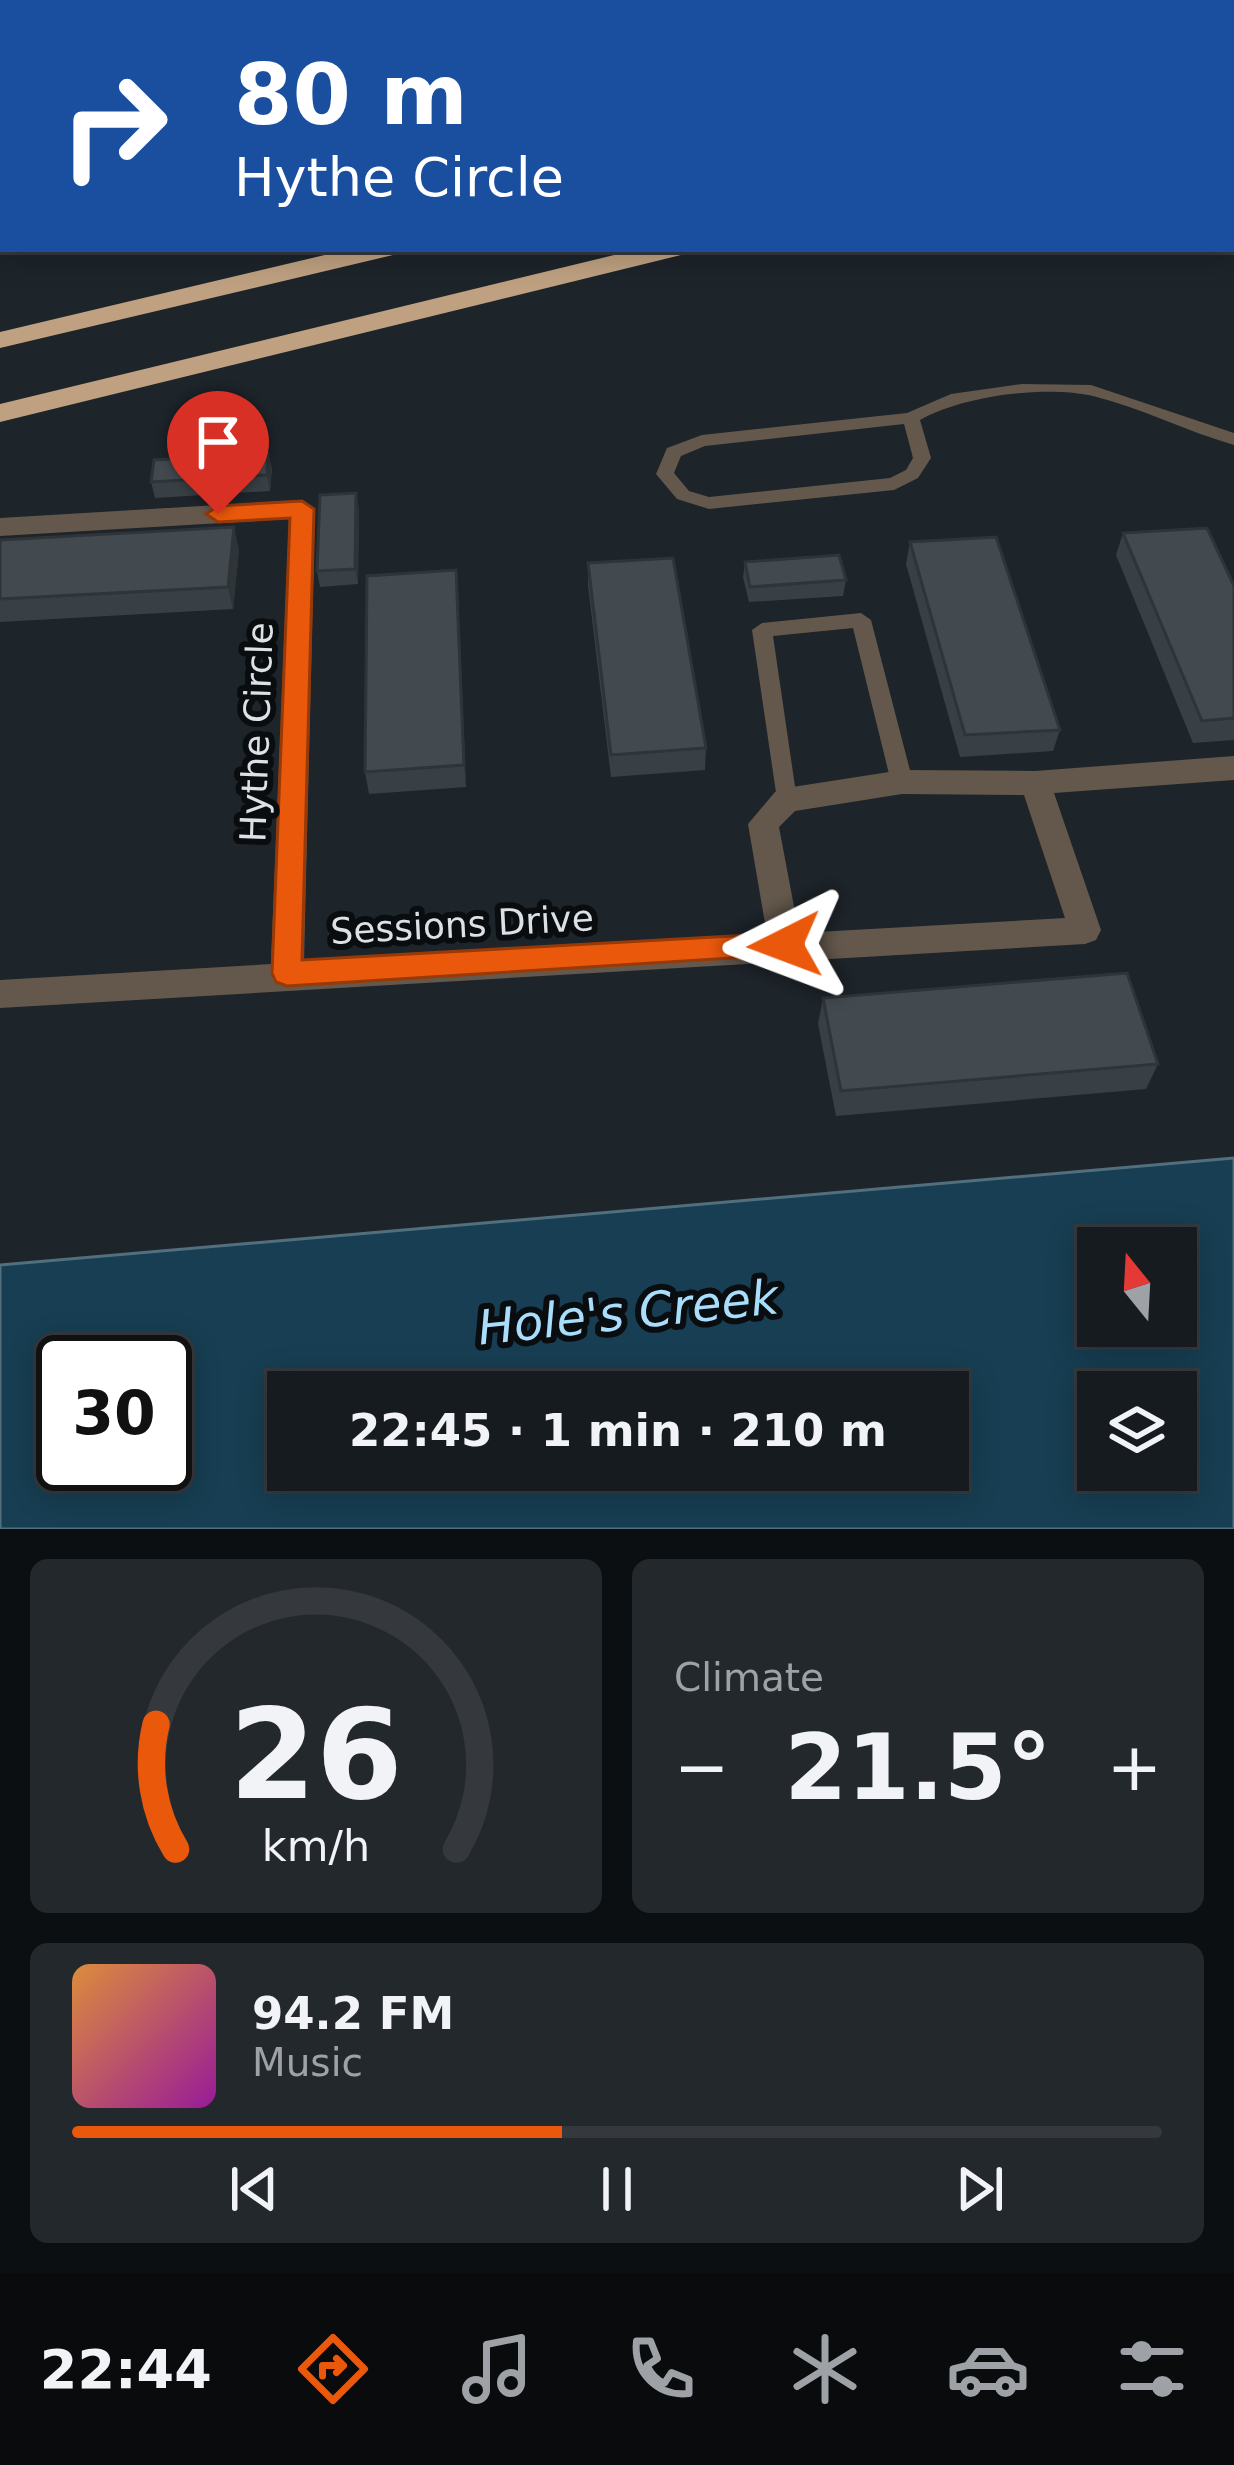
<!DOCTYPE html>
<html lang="en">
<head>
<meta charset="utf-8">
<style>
	body { margin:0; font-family:"DejaVu Sans",sans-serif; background:#23282d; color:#f1f3f6; height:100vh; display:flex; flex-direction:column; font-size:45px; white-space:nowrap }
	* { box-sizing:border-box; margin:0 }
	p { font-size:39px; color:#9ea1a5 }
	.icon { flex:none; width:66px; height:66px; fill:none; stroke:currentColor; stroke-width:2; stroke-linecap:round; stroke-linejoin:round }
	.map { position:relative; height:1529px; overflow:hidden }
	.side { display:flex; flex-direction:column; gap:30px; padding:30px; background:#0c0f12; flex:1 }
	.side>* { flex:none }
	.top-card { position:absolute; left:0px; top:0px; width:1236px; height:252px; box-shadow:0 6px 30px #0003,0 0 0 3px #35393e; background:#1a4fa0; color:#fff; overflow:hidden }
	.needle { width:78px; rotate:342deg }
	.fabs { position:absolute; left:1077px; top:1227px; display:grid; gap:24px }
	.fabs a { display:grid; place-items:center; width:120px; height:120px; border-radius:0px; background:#161b20; box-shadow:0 6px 30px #0003,0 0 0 3px #35393e; font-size:60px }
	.speed { position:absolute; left:36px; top:1335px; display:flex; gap:24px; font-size:60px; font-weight:700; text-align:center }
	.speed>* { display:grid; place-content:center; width:156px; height:156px; border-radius:50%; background:#161b20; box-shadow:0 6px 30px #0003,0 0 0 3px #35393e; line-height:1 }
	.speed .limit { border:6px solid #111; border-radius:18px; background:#fff; color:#111 }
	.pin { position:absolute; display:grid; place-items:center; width:102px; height:102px; color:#fff; margin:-123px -51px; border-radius:50% 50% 50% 0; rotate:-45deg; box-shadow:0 0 12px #0007 }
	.pin .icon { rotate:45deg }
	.me { position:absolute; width:132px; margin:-66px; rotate:267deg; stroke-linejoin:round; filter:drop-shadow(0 0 9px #0008) }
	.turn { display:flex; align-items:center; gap:42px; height:252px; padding:0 36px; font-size:54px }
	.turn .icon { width:156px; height:156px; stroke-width:2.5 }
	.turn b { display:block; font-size:84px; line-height:102px }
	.big { font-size:90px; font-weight:600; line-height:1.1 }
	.side .tile { flex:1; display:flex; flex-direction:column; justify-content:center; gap:18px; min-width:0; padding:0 42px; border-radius:18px; background:#23282d }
	.side .dial { align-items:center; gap:0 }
	.dial svg { height:312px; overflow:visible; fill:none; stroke:#35393e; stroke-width:7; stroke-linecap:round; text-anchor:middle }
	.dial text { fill:#f1f3f6; stroke:none }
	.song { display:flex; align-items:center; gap:36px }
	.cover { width:144px; height:144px; border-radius:18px; background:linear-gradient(135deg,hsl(30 70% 55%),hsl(300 70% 35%)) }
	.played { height:12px; border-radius:6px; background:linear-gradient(90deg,#ea580c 45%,#35393e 45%) }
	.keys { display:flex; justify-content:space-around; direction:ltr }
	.heat { display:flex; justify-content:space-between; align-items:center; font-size:66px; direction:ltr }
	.side .tiles { flex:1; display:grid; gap:30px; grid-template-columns:1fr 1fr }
	.tile:last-child { grid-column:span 2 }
	.trip { position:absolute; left:267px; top:1371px; width:702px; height:120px; border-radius:0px; background:#161b20; box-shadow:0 6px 30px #0003,0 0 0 3px #35393e; font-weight:600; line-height:120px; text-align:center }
	.tab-bar { display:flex; height:192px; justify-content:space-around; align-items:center; background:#090b0d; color:#9ea1a5 }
	.tab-bar .icon { width:84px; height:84px }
	.tab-bar .on { color:#ea580c }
	.tab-bar b { font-size:54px; color:#f1f3f6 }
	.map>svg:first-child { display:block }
	.water { fill:#173e52; stroke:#526f7e; stroke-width:3; fill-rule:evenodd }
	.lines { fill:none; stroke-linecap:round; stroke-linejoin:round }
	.service { fill:#64584c; fill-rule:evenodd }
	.minor { fill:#64584c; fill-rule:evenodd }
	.tertiary { fill:#64584c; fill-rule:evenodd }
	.motorway { fill:#bfa181; fill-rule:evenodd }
	.wall { fill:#394045 }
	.shaded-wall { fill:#2e3438 }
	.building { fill:#424a50; stroke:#2e3438; stroke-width:3 }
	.route { fill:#ea580c; stroke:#983908; stroke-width:3 }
	.labels { text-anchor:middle; stroke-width:12; stroke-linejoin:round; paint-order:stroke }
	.street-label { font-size:36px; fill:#dde1e5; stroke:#0a0d10 }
	.near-water-label { font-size:48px; font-style:italic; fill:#a8ddfb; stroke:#0a0d10 }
</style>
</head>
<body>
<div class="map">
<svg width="1234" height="1529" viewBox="0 0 1234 1529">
	<rect width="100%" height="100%" fill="#1d242a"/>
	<!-- water -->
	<path class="water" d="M1234 1158V1529H0V1265ZM1098 1248H1176V1326H1098ZM63 1362H165V1464H63ZM288 1392H948V1470H288ZM1098 1392H1176V1470H1098Z"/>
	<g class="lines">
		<!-- service -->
		<g class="service">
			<polygon points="4,0 31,0 28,3 3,3 3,6 1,3"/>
			<polygon points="626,0 641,0 643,3 628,3"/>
			<polygon points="3,14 3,22 0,23 0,15"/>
			<path d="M1022 384 1091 385 1234 433V445C1186 431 1141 408 1093 396 1045 385 962 396 920 420L931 458 918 478 894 490 709 509 677 499 656 474 667 448 702 435 907 413 951 394ZM904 424 913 458 906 470 890 478 709 497 689 491 674 473 681 456 705 446Z"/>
			<polygon points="861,613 871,620 913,782 909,788 895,788 891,782 853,628 773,636 797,800 794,806 778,806 752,630 762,623"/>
		</g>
		<!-- minor -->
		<g class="minor">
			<polygon points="3,112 3,124 0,125 0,113"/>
			<path d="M302 500 315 509 304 962 767 935 748 824 775 792 786 788 902 770 1035 771 1234 756V780L1054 793 1101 930 1096 940 1085 944 0 1008V980L271 964 289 519 0 536V518ZM902 794 1024 795 1065 918 799 933 779 827 795 811Z"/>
		</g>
		<!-- tertiary -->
		<g class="tertiary">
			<polygon points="1114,0 1133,0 1135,3 1116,3"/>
			<rect x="1233" y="109" width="1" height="13"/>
		</g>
		<!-- motorway -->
		<g class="motorway">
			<rect x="1233" y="73" width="1" height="14"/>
			<rect x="1233" y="132" width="1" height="14"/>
			<polygon points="350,249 397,249 393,255 0,348 0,332"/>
			<polygon points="639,249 685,249 681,255 0,422 0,404"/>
		</g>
	</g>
	<!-- wall -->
	<g class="wall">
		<polygon points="268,453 272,469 270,491 155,498 151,482"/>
		<polygon points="359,509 358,584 320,587 317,571"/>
		<polygon points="1123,533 1234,586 1234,740 1193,743 1116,555"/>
		<polygon points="0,540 239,550 233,609 0,622"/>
		<polygon points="910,542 1060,730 1053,751 960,757 906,564"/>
		<polygon points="745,562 846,580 843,596 749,602 743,577"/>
		<polygon points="588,563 706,748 705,770 611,777 588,586"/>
		<polygon points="458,592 466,787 369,794 365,772"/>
		<polygon points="823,998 1158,1064 1146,1089 836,1116 818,1024"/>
	</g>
	<!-- shaded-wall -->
	<g class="shaded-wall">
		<polygon points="268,453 272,469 270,491 267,475"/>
		<polygon points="356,493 359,509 358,584 355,569"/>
		<polygon points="234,527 239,550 233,609 228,587"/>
		<polygon points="456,570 458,592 466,787 464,765"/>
	</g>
	<!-- building -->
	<g class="building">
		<polygon points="268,453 267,475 151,482 154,460"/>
		<polygon points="356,493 355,569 317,571 320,495"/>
		<polygon points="234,527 228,587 0,599 0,540"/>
		<polygon points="1207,528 1234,586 1234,718 1202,721 1123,533"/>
		<polygon points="996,537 1060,730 965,735 910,542"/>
		<polygon points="839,555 846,580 750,587 745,562"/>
		<polygon points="673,558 706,748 611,755 588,563"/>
		<polygon points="456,570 464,765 365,772 367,576"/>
		<polygon points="1127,973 1158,1064 841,1091 823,998"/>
	</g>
	<!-- route -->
	<polygon class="route" points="302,501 314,509 302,960 785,933 800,945 796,954 287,986 276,982 272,973 290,518 218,522 206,514 218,506"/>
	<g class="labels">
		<!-- street labels -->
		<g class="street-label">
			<text transform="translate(256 732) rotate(-88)" y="13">Hythe Circle</text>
			<text transform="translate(462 924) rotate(-3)" y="13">Sessions Drive</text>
		</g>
		<!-- near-water labels -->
		<g class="near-water-label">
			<text transform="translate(628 1312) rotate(-6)" y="17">Hole's Creek</text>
		</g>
	</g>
</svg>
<div class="fabs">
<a><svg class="needle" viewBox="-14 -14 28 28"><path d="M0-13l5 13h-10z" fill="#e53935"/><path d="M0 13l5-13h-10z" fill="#9ea1a5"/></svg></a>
<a><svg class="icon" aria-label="layers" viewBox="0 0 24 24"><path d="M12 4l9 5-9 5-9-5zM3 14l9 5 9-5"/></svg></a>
</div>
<div class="speed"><div class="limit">30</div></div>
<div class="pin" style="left:218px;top:514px;background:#d93025"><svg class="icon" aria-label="arrive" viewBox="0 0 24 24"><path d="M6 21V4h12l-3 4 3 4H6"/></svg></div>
<svg class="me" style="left:785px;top:945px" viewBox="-20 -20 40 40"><path d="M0-17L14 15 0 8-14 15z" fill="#ea580c" stroke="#fff" stroke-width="4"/></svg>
<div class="trip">22:45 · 1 min · 210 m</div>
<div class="top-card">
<div class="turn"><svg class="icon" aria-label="right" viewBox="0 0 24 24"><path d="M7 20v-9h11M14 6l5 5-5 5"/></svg><div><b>80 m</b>Hythe Circle</div></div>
</div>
</div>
<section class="side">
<div class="tiles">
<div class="tile dial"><svg viewBox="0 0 100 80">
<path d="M14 69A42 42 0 1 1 86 69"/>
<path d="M14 69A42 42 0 0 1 9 37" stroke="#ea580c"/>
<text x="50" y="56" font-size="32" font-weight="700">26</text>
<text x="50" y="72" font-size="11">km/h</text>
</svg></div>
<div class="tile"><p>Climate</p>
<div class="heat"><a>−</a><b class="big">21.5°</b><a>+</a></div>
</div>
<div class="tile">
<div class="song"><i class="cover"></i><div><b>94.2 FM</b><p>Music</p></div></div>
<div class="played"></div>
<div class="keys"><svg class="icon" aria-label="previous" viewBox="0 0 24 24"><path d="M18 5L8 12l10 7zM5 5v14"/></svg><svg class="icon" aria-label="pause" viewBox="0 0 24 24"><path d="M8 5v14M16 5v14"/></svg><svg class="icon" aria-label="next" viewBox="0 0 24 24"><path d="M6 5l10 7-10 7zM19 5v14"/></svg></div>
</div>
</div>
</section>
<nav class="tab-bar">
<b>22:44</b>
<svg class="icon on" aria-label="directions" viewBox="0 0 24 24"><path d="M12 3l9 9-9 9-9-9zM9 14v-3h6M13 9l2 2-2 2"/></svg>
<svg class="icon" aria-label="music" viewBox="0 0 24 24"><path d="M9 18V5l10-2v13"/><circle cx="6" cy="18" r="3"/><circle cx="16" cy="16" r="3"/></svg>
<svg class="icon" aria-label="phone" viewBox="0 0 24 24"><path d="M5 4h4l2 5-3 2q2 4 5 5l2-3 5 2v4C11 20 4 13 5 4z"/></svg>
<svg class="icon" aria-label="climate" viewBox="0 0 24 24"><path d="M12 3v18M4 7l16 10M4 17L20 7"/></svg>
<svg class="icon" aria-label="car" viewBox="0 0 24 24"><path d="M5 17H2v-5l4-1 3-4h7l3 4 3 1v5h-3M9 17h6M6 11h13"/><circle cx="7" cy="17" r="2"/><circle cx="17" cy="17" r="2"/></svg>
<svg class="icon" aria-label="filters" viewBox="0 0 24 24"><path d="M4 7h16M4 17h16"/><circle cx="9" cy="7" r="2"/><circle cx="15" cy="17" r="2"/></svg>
</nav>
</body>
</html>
